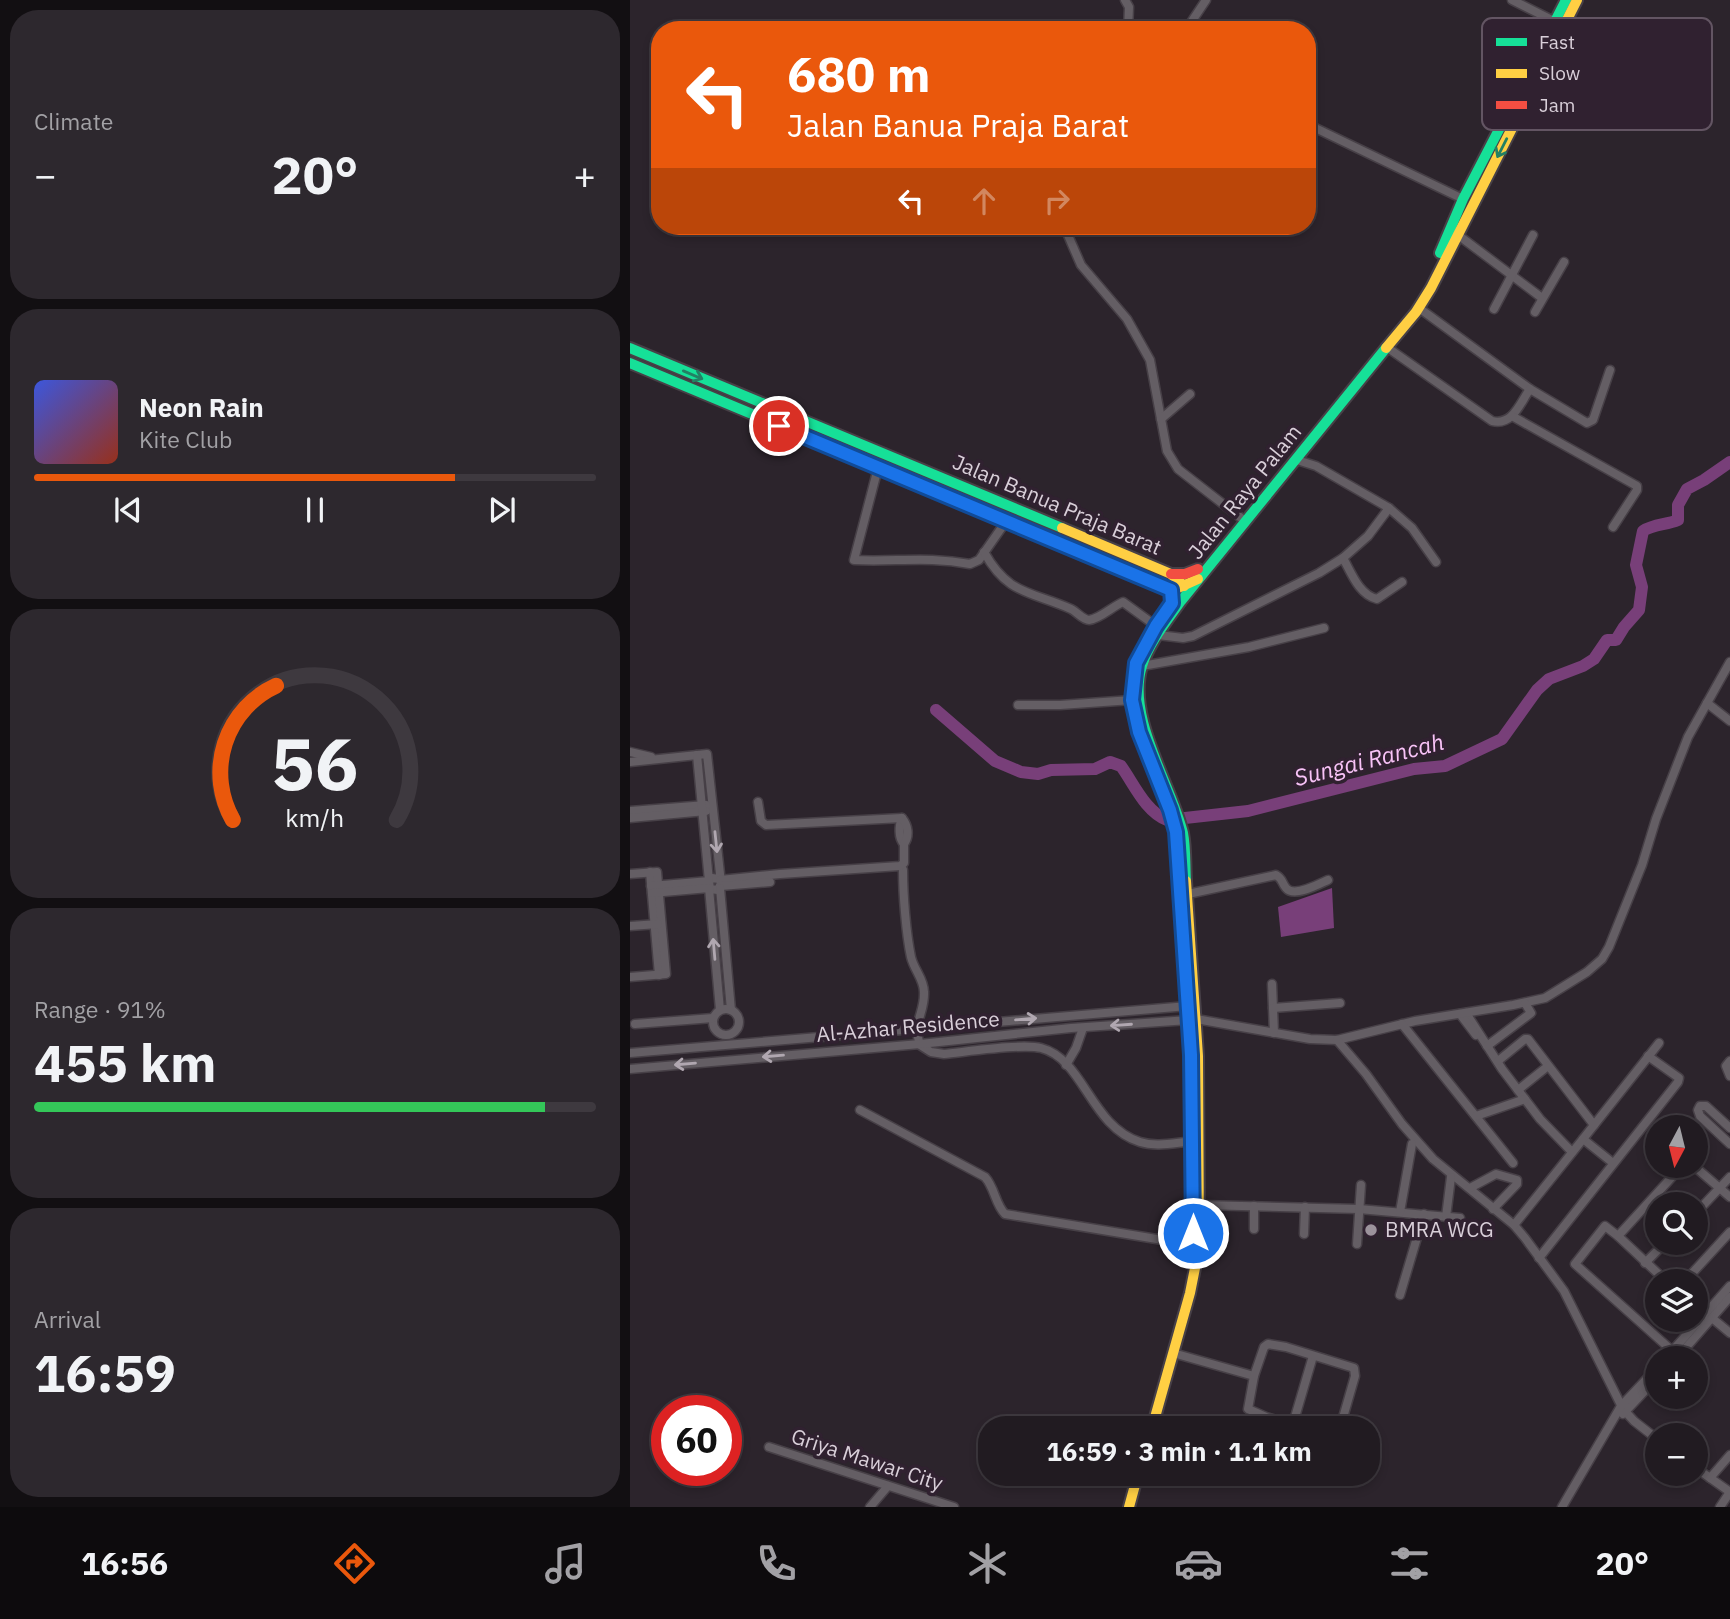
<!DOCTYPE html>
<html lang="en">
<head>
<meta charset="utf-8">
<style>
	body { margin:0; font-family:"IBM Plex Sans",sans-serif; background:#2d282e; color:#f1f3f6; height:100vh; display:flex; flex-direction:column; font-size:26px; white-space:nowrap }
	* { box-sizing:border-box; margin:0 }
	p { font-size:23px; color:#a2a1a5 }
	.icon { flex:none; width:38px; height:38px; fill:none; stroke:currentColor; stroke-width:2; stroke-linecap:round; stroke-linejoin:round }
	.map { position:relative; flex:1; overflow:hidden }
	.sheet { display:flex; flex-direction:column; gap:10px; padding:10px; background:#120f12; width:630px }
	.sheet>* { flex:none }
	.top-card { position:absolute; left:21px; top:21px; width:665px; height:214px; border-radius:28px; box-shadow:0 4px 10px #0003,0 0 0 2px #3e393f; background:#ea580c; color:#fff; overflow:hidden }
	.needle { width:46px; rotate:187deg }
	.fabs { position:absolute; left:1015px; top:1115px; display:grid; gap:14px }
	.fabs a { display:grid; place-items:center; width:63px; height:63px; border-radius:50%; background:#211b21; box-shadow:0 4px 10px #0003,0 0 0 2px #3e393f; font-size:35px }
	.speed { position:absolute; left:21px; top:1395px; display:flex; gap:14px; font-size:35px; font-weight:700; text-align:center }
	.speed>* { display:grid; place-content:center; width:91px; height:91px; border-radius:50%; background:#211b21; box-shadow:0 4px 10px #0003,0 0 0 2px #3e393f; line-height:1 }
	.speed .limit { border:10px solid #d22; background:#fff; color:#111 }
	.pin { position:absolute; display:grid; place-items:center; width:60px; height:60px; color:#fff; margin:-30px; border:4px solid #fff; border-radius:50%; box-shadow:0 2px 7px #0007 }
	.me { position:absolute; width:77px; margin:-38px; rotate:0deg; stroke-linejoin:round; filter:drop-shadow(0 0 5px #0008) }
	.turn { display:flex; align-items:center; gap:24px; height:147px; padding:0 21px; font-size:32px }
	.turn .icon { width:91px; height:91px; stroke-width:2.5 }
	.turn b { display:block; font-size:49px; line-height:60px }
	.lanes { display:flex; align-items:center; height:66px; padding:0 21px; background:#0003; justify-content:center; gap:35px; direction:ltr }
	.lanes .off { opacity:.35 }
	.big { font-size:52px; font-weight:700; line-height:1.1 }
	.sheet .card { flex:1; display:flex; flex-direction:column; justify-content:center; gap:10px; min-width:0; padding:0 24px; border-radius:28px; background:#2d282e }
	.sheet .dial { align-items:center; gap:0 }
	.dial svg { height:182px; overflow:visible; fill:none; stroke:#3e393f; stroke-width:7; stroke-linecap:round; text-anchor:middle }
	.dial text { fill:#f1f3f6; stroke:none }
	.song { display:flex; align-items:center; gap:21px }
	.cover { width:84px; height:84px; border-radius:10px; background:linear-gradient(135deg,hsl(230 70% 55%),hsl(10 70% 35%)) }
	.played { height:7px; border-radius:4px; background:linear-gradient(90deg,#ea580c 75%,#3e393f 75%) }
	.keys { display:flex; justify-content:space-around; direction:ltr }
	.heat { display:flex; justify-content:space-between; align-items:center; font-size:38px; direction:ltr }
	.charge { height:10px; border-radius:5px; background:linear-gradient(90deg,#34c759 91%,#3e393f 0) }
	.trip { position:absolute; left:348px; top:1416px; width:402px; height:70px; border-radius:28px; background:#211b21; box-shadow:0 4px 10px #0003,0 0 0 2px #3e393f; font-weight:700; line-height:70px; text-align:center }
	.tabs { display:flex; height:112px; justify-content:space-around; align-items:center; background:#0d0b0d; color:#a2a1a5 }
	.tabs .icon { width:49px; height:49px }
	.tabs .current { color:#ea580c }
	.tabs b { font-size:32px; color:#f1f3f6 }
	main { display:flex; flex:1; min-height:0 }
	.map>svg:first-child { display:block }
	.water { fill:#783f79 }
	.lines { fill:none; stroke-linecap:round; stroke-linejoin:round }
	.river { stroke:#783f79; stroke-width:12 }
	.street-casing { stroke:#474047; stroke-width:11 }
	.fast-casing { stroke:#474047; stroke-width:14 }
	.slow-casing { stroke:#474047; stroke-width:14 }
	.jam-casing { stroke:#474047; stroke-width:14 }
	.street { stroke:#645e64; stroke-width:8 }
	.fast { stroke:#16e098; stroke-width:10 }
	.slow { stroke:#ffcf43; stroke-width:10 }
	.jam { stroke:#f24e42; stroke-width:10 }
	.oneway { stroke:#238064 }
	.oneway2 { stroke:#b0a7b0 }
	.route-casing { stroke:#114b97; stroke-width:18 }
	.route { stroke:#1a73e8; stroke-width:12 }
	.poi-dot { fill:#9c939c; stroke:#302130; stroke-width:2.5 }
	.labels { text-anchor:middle; stroke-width:7; stroke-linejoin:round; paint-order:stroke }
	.street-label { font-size:21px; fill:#d9cfd9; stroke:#302130 }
	.poi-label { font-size:21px; fill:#d9cfd9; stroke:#302130; text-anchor:start }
	.water-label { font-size:23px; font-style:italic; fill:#f8c3f7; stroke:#302130 }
	.key { fill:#302130; stroke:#635563; stroke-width:2 }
	.key-label { font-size:19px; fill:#d9cfd9 }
</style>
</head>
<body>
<main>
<section class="sheet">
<div class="card"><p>Climate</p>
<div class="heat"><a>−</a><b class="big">20°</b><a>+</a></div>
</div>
<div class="card">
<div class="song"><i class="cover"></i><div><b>Neon Rain</b><p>Kite Club</p></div></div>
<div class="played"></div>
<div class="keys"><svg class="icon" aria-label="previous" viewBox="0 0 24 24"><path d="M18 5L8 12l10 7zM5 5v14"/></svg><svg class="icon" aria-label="pause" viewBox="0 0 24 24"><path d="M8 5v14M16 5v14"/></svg><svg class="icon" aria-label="next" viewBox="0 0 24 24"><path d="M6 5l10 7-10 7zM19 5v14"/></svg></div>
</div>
<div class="card dial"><svg viewBox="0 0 100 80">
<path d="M14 69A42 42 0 1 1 86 69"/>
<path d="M14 69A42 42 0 0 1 33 10" stroke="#ea580c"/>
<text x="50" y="56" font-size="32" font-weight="700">56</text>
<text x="50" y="72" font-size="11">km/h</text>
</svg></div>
<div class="card"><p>Range · 91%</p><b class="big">455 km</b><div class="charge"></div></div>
<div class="card"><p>Arrival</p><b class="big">16:59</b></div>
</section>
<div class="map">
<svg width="1100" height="1507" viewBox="0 0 1100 1507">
	<rect width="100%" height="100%" fill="#2c242c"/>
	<!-- water -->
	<polygon class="water" points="702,888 704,928 651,937 648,907"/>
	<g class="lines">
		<!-- river -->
		<path class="river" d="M306 710 365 761 391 772 408 774 421 770 465 769 480 762 491 766C504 784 515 811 537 820L618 811 784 769 815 766 872 739 907 690 919 679 953 666 964 659 977 640H986L994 627 1009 610 1012 587 1006 565 1013 531C1024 524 1036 525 1048 520V505L1057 489 1074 480 1100 462"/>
		<defs>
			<g id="street">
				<polyline points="495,0 499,7 498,30"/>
				<polyline points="882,0 924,21"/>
				<polyline points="556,30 576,0"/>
				<polyline points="677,124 833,199"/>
				<polyline points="434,226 451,265 497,319 520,360 537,451 548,469 611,518"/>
				<polyline points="828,235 912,298"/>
				<polyline points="789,308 900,389 957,423 963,420 980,370"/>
				<polyline points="864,309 903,235"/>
				<polyline points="905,312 934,262"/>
				<path d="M758 348 862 421C883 426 890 403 900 389"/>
				<polyline points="882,416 1007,486 1007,490 983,527"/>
				<polyline points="531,419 560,394"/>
				<path d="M248 468 224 560C266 562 298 556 340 564L349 560 377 520"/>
				<polyline points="759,508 782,528 806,562"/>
				<path d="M354 552C378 595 400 591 441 609 447 612 453 620 459 620 470 619 483 606 493 602L526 626"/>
				<path d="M713 558C721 572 729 595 747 599L772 582"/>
				<polyline points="528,635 553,638 563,636 689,573 713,558 738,536 759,508 686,466 667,460"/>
				<polyline points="512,666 619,647 694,628"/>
				<polyline points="1077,703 1100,721"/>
				<polyline points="388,705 430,705 502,700"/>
				<polyline points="0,752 21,757"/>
				<polyline points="0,762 77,754 91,883 88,890 80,889 79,881 82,878 89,879"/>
				<polyline points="0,811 76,805"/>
				<polyline points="0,818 76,811"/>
				<path d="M272 818C269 825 268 838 274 844"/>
				<path d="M273 870C273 895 276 933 281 957 284 970 294 979 294 992 295 1013 282 1022 290 1045L301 1052 314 1054C335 1052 393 1043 411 1048 454 1059 460 1126 510 1142 529 1148 550 1141 569 1141"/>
				<polyline points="20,872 29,975"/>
				<polyline points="0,874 27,872 36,974 0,977"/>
				<path d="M90 880 150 874 270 866 274 863V844C280 836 278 825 272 818L136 825 131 821 128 802"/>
				<polyline points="21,886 79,881 67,755"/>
				<polyline points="91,886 140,882"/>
				<polyline points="90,888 101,1010"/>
				<polyline points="22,893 79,888 90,1010"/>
				<path d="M558 894 646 875C653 879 651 882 656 888 664 898 689 884 698 880"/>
				<polyline points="0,926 28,924"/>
				<polyline points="642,984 643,1008"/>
				<circle cx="96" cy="1022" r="13"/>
				<polyline points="836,1013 872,1069 910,1119 942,1152"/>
				<polyline points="830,1014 846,1035"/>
				<polyline points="566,1019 680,1039 707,1040 785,1021 883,1005 915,998 957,972 972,959 979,947 1012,865 1026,819 1058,737 1100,662"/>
				<polyline points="5,1024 83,1018"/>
				<polyline points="772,1024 883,1163"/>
				<polyline points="644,1033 643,1008 710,1003"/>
				<polyline points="707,1040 736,1074 772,1124 803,1159 884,1225 895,1238 934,1291 993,1409 1004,1421 1027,1439"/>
				<polyline points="857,1046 901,1013 895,1003"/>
				<polyline points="0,1053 558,1006"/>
				<polyline points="868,1061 895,1039 898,1039 964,1125"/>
				<polyline points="1100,1061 1096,1066 1100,1076"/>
				<polyline points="436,1065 446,1048 453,1028"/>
				<polyline points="0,1069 290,1044 441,1028 559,1020"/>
				<polyline points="888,1090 918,1066"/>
				<path d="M230 1110 355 1177C365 1188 365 1204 375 1214L563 1245"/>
				<polyline points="846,1116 895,1099"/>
				<polyline points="1100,1128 1076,1106 1070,1106 1068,1110 1070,1116 1100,1144"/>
				<polyline points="983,1163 953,1139 1029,1043"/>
				<polyline points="1064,1166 1100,1197"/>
				<polyline points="840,1188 866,1174 887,1180 887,1184 863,1209"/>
				<polyline points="570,1205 729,1209 830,1218"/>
				<polyline points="624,1206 624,1229"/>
				<polyline points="770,1212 782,1144"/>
				<polyline points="1066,1213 1100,1177"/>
				<polyline points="816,1217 821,1177"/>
				<polyline points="884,1225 953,1139"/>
				<polyline points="674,1234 675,1207"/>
				<polyline points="988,1236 975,1226 945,1264 1048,1356"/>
				<polyline points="727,1244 731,1185"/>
				<polyline points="909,1258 1048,1082 1049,1078 1018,1056"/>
				<polyline points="1015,1263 1036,1242"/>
				<polyline points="1036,1281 988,1236 1052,1166"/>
				<polyline points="1055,1281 1100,1232"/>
				<polyline points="770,1295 794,1214"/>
				<polyline points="1066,1308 1074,1316"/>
				<polyline points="1082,1318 1100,1333"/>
				<polyline points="543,1353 624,1376"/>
				<polyline points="1036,1358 1100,1286"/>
				<polyline points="1047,1358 1100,1297"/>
				<polyline points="993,1414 1027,1378"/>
				<polyline points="663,1424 683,1356"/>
				<polyline points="674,1428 636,1417 618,1409 624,1376 634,1347 638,1344 656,1347 724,1368 725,1376 710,1428"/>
				<polyline points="139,1447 324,1507"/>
				<polyline points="1066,1468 1100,1492 1090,1507"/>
				<polyline points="1080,1478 1100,1455"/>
				<polyline points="240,1507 258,1486"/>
				<polyline points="932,1507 991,1406 1027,1368"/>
			</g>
			<g id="fast">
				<polyline points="810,253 833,199 936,0"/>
				<polyline points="0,348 432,528"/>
				<polyline points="0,363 481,564"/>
				<path d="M556 881C555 866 556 848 553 833 541 784 496 717 512 666 519 643 537 621 551 601L756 348"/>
			</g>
			<g id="slow">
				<polyline points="756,348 786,312 801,288 947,0"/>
				<polyline points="432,528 541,574 554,586"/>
				<polyline points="481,564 536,587 548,588 568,579"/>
				<polyline points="522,1428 560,1293 569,1248 568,1056 556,881"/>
				<polyline points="499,1507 508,1474"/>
			</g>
			<g id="jam">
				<polyline points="541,574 555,574 568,569"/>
				<polyline points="536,587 543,593 542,603"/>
			</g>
		</defs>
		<!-- street casing -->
		<use href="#street" class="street-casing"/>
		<!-- fast casing -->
		<use href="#fast" class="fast-casing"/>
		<!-- slow casing -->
		<use href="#slow" class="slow-casing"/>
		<!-- jam casing -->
		<use href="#jam" class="jam-casing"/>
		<!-- street -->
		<use href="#street" class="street"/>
		<!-- fast -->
		<use href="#fast" class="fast"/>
		<!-- slow -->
		<use href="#slow" class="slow"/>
		<!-- jam -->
		<use href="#jam" class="jam"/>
	</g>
	<!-- one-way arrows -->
	<defs><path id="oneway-shaft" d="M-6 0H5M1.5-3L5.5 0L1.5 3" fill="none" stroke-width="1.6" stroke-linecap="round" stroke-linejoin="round" transform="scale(1.75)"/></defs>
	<g class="oneway">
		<use href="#oneway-shaft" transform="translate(872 148) rotate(117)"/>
		<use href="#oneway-shaft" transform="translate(63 375) rotate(23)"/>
	</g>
	<g class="oneway2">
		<use href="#oneway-shaft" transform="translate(86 842) rotate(84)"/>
		<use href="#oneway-shaft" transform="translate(84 949) rotate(-95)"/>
		<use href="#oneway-shaft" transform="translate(396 1019) rotate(-5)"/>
		<use href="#oneway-shaft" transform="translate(491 1025) rotate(176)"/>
		<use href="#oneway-shaft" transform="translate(143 1056) rotate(175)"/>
		<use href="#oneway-shaft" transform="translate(55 1064) rotate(175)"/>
	</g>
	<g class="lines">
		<defs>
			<polyline id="route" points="149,426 541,590 542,603 526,626 506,663 502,700 509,732 540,810 546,832 561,1055 563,1233"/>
		</defs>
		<!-- route casing -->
		<use href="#route" class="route-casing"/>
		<!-- route -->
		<use href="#route" class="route"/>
	</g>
	<!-- markers -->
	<circle class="poi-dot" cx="741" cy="1230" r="7"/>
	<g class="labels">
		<!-- street labels -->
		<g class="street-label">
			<text transform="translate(615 492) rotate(-51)" y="7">Jalan Raya Palam</text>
			<text transform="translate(427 505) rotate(23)" y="7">Jalan Banua Praja Barat</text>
			<text transform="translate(278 1027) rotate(-5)" y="7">Al-Azhar Residence</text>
			<text transform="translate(237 1460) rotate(18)" y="7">Griya Mawar City</text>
		</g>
		<!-- poi labels -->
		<g class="poi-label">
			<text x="755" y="1237">BMRA WCG</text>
		</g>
		<!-- water labels -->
		<g class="water-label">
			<text transform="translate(739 760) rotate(-14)" y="8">Sungai Rancah</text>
		</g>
	</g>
	<!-- legend -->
	<rect x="852" y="18" width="230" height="112" rx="10" class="key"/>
	<rect x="866" y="38" width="31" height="8" fill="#16e098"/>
	<rect x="866" y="69" width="31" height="9" fill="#ffcf43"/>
	<rect x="866" y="101" width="31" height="8" fill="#f24e42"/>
	<g class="key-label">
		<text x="909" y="49">Fast</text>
		<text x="909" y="80">Slow</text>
		<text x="909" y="112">Jam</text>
	</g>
</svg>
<div class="fabs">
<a><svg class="needle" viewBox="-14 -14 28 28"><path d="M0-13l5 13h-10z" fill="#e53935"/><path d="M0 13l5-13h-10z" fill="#a2a1a5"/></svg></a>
<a><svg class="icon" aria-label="search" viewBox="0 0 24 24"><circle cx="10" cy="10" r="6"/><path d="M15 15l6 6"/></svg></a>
<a><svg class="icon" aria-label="layers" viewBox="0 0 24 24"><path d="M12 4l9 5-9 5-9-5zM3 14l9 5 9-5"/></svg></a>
<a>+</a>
<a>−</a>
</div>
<div class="speed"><div class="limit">60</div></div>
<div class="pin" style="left:149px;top:426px;background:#d93025"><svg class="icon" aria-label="arrive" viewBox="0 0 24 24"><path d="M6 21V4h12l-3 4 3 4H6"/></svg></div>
<svg class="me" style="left:563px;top:1233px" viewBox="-20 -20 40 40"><circle r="17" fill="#1a73e8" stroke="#fff" stroke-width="3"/><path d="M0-11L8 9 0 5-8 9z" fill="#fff"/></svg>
<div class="trip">16:59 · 3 min · 1.1 km</div>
<div class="top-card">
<div class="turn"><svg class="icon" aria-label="left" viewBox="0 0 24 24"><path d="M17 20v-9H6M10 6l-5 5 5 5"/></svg><div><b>680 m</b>Jalan Banua Praja Barat</div></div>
<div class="lanes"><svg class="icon" aria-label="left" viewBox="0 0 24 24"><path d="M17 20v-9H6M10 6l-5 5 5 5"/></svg><svg class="icon off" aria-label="ahead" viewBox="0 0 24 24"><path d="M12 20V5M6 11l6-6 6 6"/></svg><svg class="icon off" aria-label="right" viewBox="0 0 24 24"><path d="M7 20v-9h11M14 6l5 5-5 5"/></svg></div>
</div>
</div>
</main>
<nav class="tabs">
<b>16:56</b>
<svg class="icon current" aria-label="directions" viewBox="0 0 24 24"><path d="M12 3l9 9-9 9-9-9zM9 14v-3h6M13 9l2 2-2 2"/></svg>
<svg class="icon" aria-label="music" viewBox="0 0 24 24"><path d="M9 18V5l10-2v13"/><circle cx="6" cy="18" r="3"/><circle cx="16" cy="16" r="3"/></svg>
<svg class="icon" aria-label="phone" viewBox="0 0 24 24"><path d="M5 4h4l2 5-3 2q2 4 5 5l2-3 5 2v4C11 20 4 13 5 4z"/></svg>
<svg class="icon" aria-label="climate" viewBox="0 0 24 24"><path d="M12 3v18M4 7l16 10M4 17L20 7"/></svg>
<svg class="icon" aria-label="car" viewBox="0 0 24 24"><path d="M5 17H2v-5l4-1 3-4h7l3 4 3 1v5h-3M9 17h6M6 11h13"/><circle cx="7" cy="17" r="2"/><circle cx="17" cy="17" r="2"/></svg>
<svg class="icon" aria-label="filters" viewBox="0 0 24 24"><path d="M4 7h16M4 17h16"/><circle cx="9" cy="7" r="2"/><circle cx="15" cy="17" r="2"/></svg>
<b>20°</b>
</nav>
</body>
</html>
